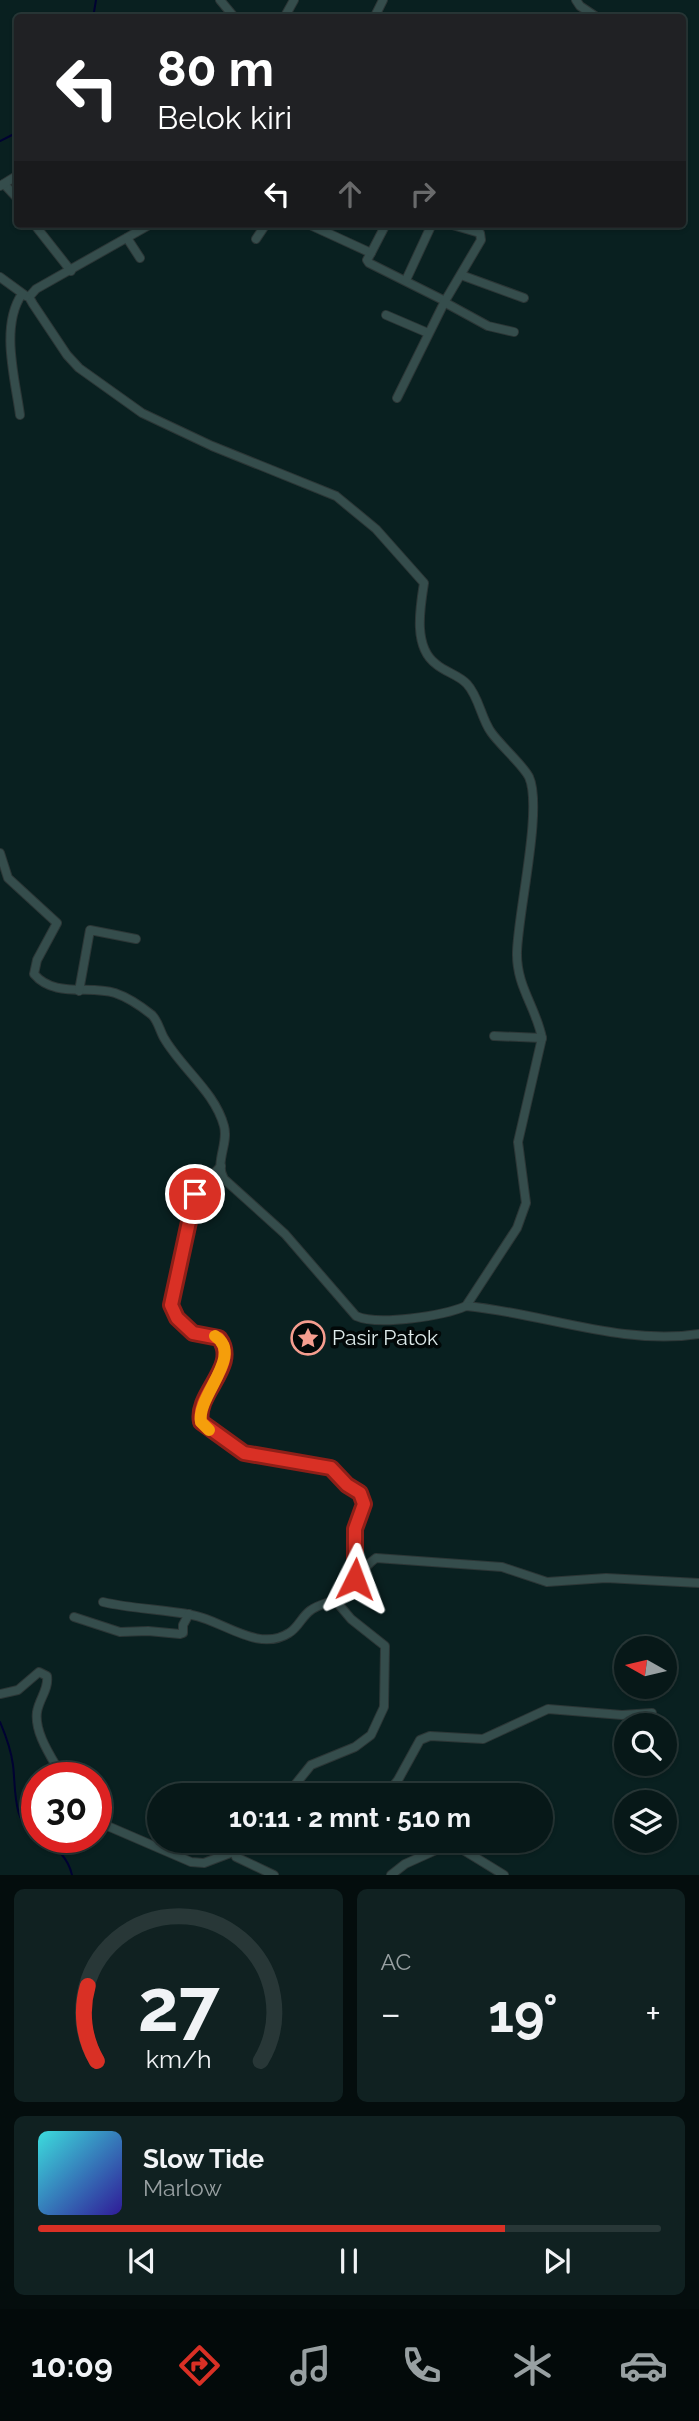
<!DOCTYPE html>
<html lang="id">
<head>
<meta charset="utf-8">
<style>
	body { margin:0; font-family:Raleway,sans-serif; background:#102121; color:#f1f3f6; height:100vh; display:flex; flex-direction:column; font-size:26px; white-space:nowrap }
	* { box-sizing:border-box; margin:0 }
	p { font-size:23px; color:#98a0a2 }
	.icon { flex:none; width:38px; height:38px; fill:none; stroke:currentColor; stroke-width:2; stroke-linecap:round; stroke-linejoin:round }
	.map { position:relative; height:1875px; overflow:hidden }
	.sheet { display:flex; flex-direction:column; gap:14px; padding:14px; background:#040d0d; flex:1 }
	.sheet>* { flex:none }
	.hud { position:absolute; left:14px; top:14px; width:672px; height:214px; border-radius:7px; box-shadow:0 2px 5px #0004,0 0 0 2px #283737; background:#202124; color:#fff; overflow:hidden }
	.needle { width:46px; rotate:278deg }
	.fabs { position:absolute; left:614px; top:1636px; display:grid; gap:14px }
	.fabs a { display:grid; place-items:center; width:63px; height:63px; border-radius:50%; background:#071818; box-shadow:0 2px 5px #0004,0 0 0 2px #283737; font-size:35px }
	.speed { position:absolute; left:21px; top:1762px; display:flex; gap:14px; font-size:35px; font-weight:700; text-align:center }
	.speed>* { display:grid; place-content:center; width:91px; height:91px; border-radius:50%; background:#071818; box-shadow:0 2px 5px #0004,0 0 0 2px #283737; line-height:1 }
	.speed .limit { border:10px solid #d22; background:#fff; color:#111 }
	.pin { position:absolute; display:grid; place-items:center; width:60px; height:60px; color:#fff; margin:-30px; border:4px solid #fff; border-radius:50%; box-shadow:0 2px 7px #0007 }
	.me { position:absolute; width:77px; margin:-38px; rotate:3deg; stroke-linejoin:round; filter:drop-shadow(0 0 5px #0008) }
	.turn { display:flex; align-items:center; gap:24px; height:147px; padding:0 28px; font-size:32px }
	.turn .icon { width:91px; height:91px; stroke-width:2.5 }
	.turn b { display:block; font-size:49px; line-height:60px }
	.lanes { display:flex; align-items:center; height:66px; padding:0 28px; background:#0003; justify-content:center; gap:35px; direction:ltr }
	.lanes .off { opacity:.35 }
	.big { font-size:52px; font-weight:700; line-height:1.1 }
	.sheet .card { flex:1; display:flex; flex-direction:column; justify-content:center; gap:10px; min-width:0; padding:0 24px; border-radius:10px; background:#102121 }
	.sheet .dial { align-items:center; gap:0 }
	.dial svg { height:182px; overflow:visible; fill:none; stroke:#283737; stroke-width:7; stroke-linecap:round; text-anchor:middle }
	.dial text { fill:#f1f3f6; stroke:none }
	.song { display:flex; align-items:center; gap:21px }
	.cover { width:84px; height:84px; border-radius:10px; background:linear-gradient(135deg,hsl(180 70% 55%),hsl(250 70% 35%)) }
	.played { height:7px; border-radius:4px; background:linear-gradient(90deg,#d93025 75%,#283737 75%) }
	.keys { display:flex; justify-content:space-around; direction:ltr }
	.heat { display:flex; justify-content:space-between; align-items:center; font-size:38px; direction:ltr }
	.sheet .tiles { flex:1; display:grid; gap:14px; grid-template-columns:1fr 1fr }
	.card:last-child { grid-column:span 2 }
	.trip { position:absolute; left:147px; top:1783px; width:406px; height:70px; border-radius:35px; background:#071818; box-shadow:0 2px 5px #0004,0 0 0 2px #283737; font-weight:700; line-height:70px; text-align:center }
	.menu { display:flex; height:112px; justify-content:space-around; align-items:center; background:#030a0a; color:#98a0a2 }
	.menu .icon { width:49px; height:49px }
	.menu .selected { color:#d93025 }
	.menu b { font-size:32px; color:#f1f3f6 }
	.map>svg:first-child { display:block }
	.lines { fill:none; stroke-linecap:round; stroke-linejoin:round }
	.stream { stroke:#000232; stroke-width:2 }
	.minor-casing { stroke:#2c3636; stroke-width:10 }
	.minor { stroke:#354d4c; stroke-width:8 }
	.route-casing { stroke:#8d1f18; stroke-width:18 }
	.route { stroke:#d93025; stroke-width:12 }
	.slow { stroke:#f59e0b; stroke-width:12 }
	.labels { text-anchor:middle; stroke-width:7; stroke-linejoin:round; paint-order:stroke }
	.poi-label { font-size:21px; fill:#deebeb; stroke:#020808; text-anchor:start }
</style>
</head>
<body>
<div class="map">
<svg width="699" height="1875" viewBox="0 0 699 1875">
	<rect width="100%" height="100%" fill="#092020"/>
	<g class="lines">
		<!-- stream -->
		<g class="stream">
			<polyline points="93,18 96,0"/>
			<polyline points="0,141 18,132"/>
			<path d="M0 1722C6 1736 11 1750 13 1765 16 1788 12 1824 37 1836"/>
			<path d="M39 1838C56 1846 68 1857 72 1875"/>
		</g>
		<defs>
			<g id="minor">
				<polyline points="220,0 235,18"/>
				<polyline points="576,0 580,6 598,18"/>
				<polyline points="284,18 294,0"/>
				<polyline points="374,18 383,0"/>
				<polyline points="4,184 18,199"/>
				<polyline points="0,186 18,175"/>
				<polyline points="34,224 71,271"/>
				<path d="M151 224 36 289 29 297 33 304 67 355 79 368 142 413 212 446 336 496 376 529 424 583C420 608 413 647 436 664 445 672 459 675 467 684 479 697 481 718 491 732 500 745 523 765 529 777 543 808 518 912 517 952 516 986 536 1007 542 1038L518 1142 526 1203 517 1228 466 1306"/>
				<polyline points="308,224 371,253 367,260 369,263 445,301"/>
				<polyline points="127,238 140,258"/>
				<polyline points="256,239 266,224"/>
				<polyline points="371,253 386,224"/>
				<polyline points="461,275 524,298"/>
				<polyline points="0,277 26,296"/>
				<polyline points="406,280 432,224"/>
				<polyline points="444,302 488,326 514,332"/>
				<polyline points="386,315 428,333"/>
				<polyline points="397,398 445,301 481,240 480,233 449,224"/>
				<path d="M20 415C15 378 0 326 22 294"/>
				<path d="M0 853 8 878 57 923 37 960 34 974C54 998 89 985 115 993 127 997 142 1007 152 1015 158 1021 160 1031 164 1038 182 1069 215 1092 224 1126 229 1144 214 1162 224 1179L285 1234 356 1316C378 1326 443 1316 466 1306 542 1313 622 1346 699 1334"/>
				<polyline points="79,991 90,930 136,939"/>
				<polyline points="494,1036 542,1038"/>
				<path d="M221 1166 195 1194 171 1305 177 1318 193 1333 217 1337 225 1351C225 1377 197 1396 201 1422L245 1453 327 1466 347 1485 361 1493 364 1504 355 1529V1579"/>
				<path d="M103 1602C132 1609 162 1609 192 1615 222 1620 258 1653 289 1633 298 1628 302 1616 311 1610 321 1603 334 1603 344 1593 355 1582 362 1568 376 1558L502 1567 547 1582 606 1578 699 1583"/>
				<polyline points="74,1617 120,1632 148,1631 180,1634 183,1633 183,1625 189,1614"/>
				<path d="M0 1694 18 1690 39 1672 47 1676C49 1689 39 1699 37 1712 34 1734 53 1759 63 1778"/>
				<polyline points="286,1796 311,1765 355,1747 371,1735 384,1707 385,1646 351,1619 335,1600"/>
				<polyline points="385,1796 398,1780 420,1740 430,1736 483,1739 548,1709 622,1715 652,1713"/>
				<polyline points="96,1821 191,1862 204,1863 233,1852"/>
				<polyline points="234,1841 233,1847 236,1857 274,1875"/>
				<polyline points="391,1875 405,1864 447,1845 460,1848 504,1875"/>
			</g>
		</defs>
		<!-- minor casing -->
		<use href="#minor" class="minor-casing"/>
		<!-- minor -->
		<use href="#minor" class="minor"/>
	</g>
	<g class="lines">
		<defs>
			<path id="route" d="M195 1194 171 1305 177 1318 193 1333 219 1338C240 1366 195 1393 201 1422L244 1453 331 1468 347 1485 360 1493 364 1504 355 1529V1579"/>
		</defs>
		<!-- route casing -->
		<use href="#route" class="route-casing"/>
		<!-- route -->
		<use href="#route" class="route"/>
		<!-- slow -->
		<path class="slow" d="M209 1430 201 1422C196 1396 245 1355 215 1336"/>
	</g>
	<!-- icons -->
	<defs>
		<symbol id="sight-ring" viewBox="-11 -11 22 22"><circle r="9.5" fill="#020808" stroke="#f59d8f" stroke-width="1.5"/><path d="M0-6L1.8-2.2L6-1.7L2.9 1.2L3.7 5.4L0 3.3L-3.7 5.4L-2.9 1.2L-6-1.7L-1.8-2.2Z" fill="#f59d8f"/></symbol>
	</defs>
	<g fill-rule="evenodd">
		<use href="#sight-ring" x="289" y="1319" width="38" height="38"/>
	</g>
	<g class="labels">
		<!-- poi labels -->
		<g class="poi-label">
			<text x="332" y="1345">Pasir Patok</text>
		</g>
	</g>
</svg>
<div class="fabs">
<a><svg class="needle" viewBox="-14 -14 28 28"><path d="M0-13l5 13h-10z" fill="#e53935"/><path d="M0 13l5-13h-10z" fill="#98a0a2"/></svg></a>
<a><svg class="icon" aria-label="search" viewBox="0 0 24 24"><circle cx="10" cy="10" r="6"/><path d="M15 15l6 6"/></svg></a>
<a><svg class="icon" aria-label="layers" viewBox="0 0 24 24"><path d="M12 4l9 5-9 5-9-5zM3 14l9 5 9-5"/></svg></a>
</div>
<div class="speed"><div class="limit">30</div></div>
<div class="pin" style="left:195px;top:1194px;background:#d93025"><svg class="icon" aria-label="arrive" viewBox="0 0 24 24"><path d="M6 21V4h12l-3 4 3 4H6"/></svg></div>
<svg class="me" style="left:355px;top:1579px" viewBox="-20 -20 40 40"><path d="M0-17L14 15 0 8-14 15z" fill="#d93025" stroke="#fff" stroke-width="4"/></svg>
<div class="trip">10:11 · 2 mnt · 510 m</div>
<div class="hud">
<div class="turn"><svg class="icon" aria-label="left" viewBox="0 0 24 24"><path d="M17 20v-9H6M10 6l-5 5 5 5"/></svg><div><b>80 m</b>Belok kiri</div></div>
<div class="lanes"><svg class="icon" aria-label="left" viewBox="0 0 24 24"><path d="M17 20v-9H6M10 6l-5 5 5 5"/></svg><svg class="icon off" aria-label="ahead" viewBox="0 0 24 24"><path d="M12 20V5M6 11l6-6 6 6"/></svg><svg class="icon off" aria-label="right" viewBox="0 0 24 24"><path d="M7 20v-9h11M14 6l5 5-5 5"/></svg></div>
</div>
</div>
<section class="sheet">
<div class="tiles">
<div class="card dial"><svg viewBox="0 0 100 80">
<path d="M14 69A42 42 0 1 1 86 69"/>
<path d="M14 69A42 42 0 0 1 10 36" stroke="#d93025"/>
<text x="50" y="56" font-size="32" font-weight="700">27</text>
<text x="50" y="72" font-size="11">km/h</text>
</svg></div>
<div class="card"><p>AC</p>
<div class="heat"><a>−</a><b class="big">19°</b><a>+</a></div>
</div>
<div class="card">
<div class="song"><i class="cover"></i><div><b>Slow Tide</b><p>Marlow</p></div></div>
<div class="played"></div>
<div class="keys"><svg class="icon" aria-label="previous" viewBox="0 0 24 24"><path d="M18 5L8 12l10 7zM5 5v14"/></svg><svg class="icon" aria-label="pause" viewBox="0 0 24 24"><path d="M8 5v14M16 5v14"/></svg><svg class="icon" aria-label="next" viewBox="0 0 24 24"><path d="M6 5l10 7-10 7zM19 5v14"/></svg></div>
</div>
</div>
</section>
<nav class="menu">
<b>10:09</b>
<svg class="icon selected" aria-label="directions" viewBox="0 0 24 24"><path d="M12 3l9 9-9 9-9-9zM9 14v-3h6M13 9l2 2-2 2"/></svg>
<svg class="icon" aria-label="music" viewBox="0 0 24 24"><path d="M9 18V5l10-2v13"/><circle cx="6" cy="18" r="3"/><circle cx="16" cy="16" r="3"/></svg>
<svg class="icon" aria-label="phone" viewBox="0 0 24 24"><path d="M5 4h4l2 5-3 2q2 4 5 5l2-3 5 2v4C11 20 4 13 5 4z"/></svg>
<svg class="icon" aria-label="climate" viewBox="0 0 24 24"><path d="M12 3v18M4 7l16 10M4 17L20 7"/></svg>
<svg class="icon" aria-label="car" viewBox="0 0 24 24"><path d="M5 17H2v-5l4-1 3-4h7l3 4 3 1v5h-3M9 17h6M6 11h13"/><circle cx="7" cy="17" r="2"/><circle cx="17" cy="17" r="2"/></svg>
</nav>
</body>
</html>
